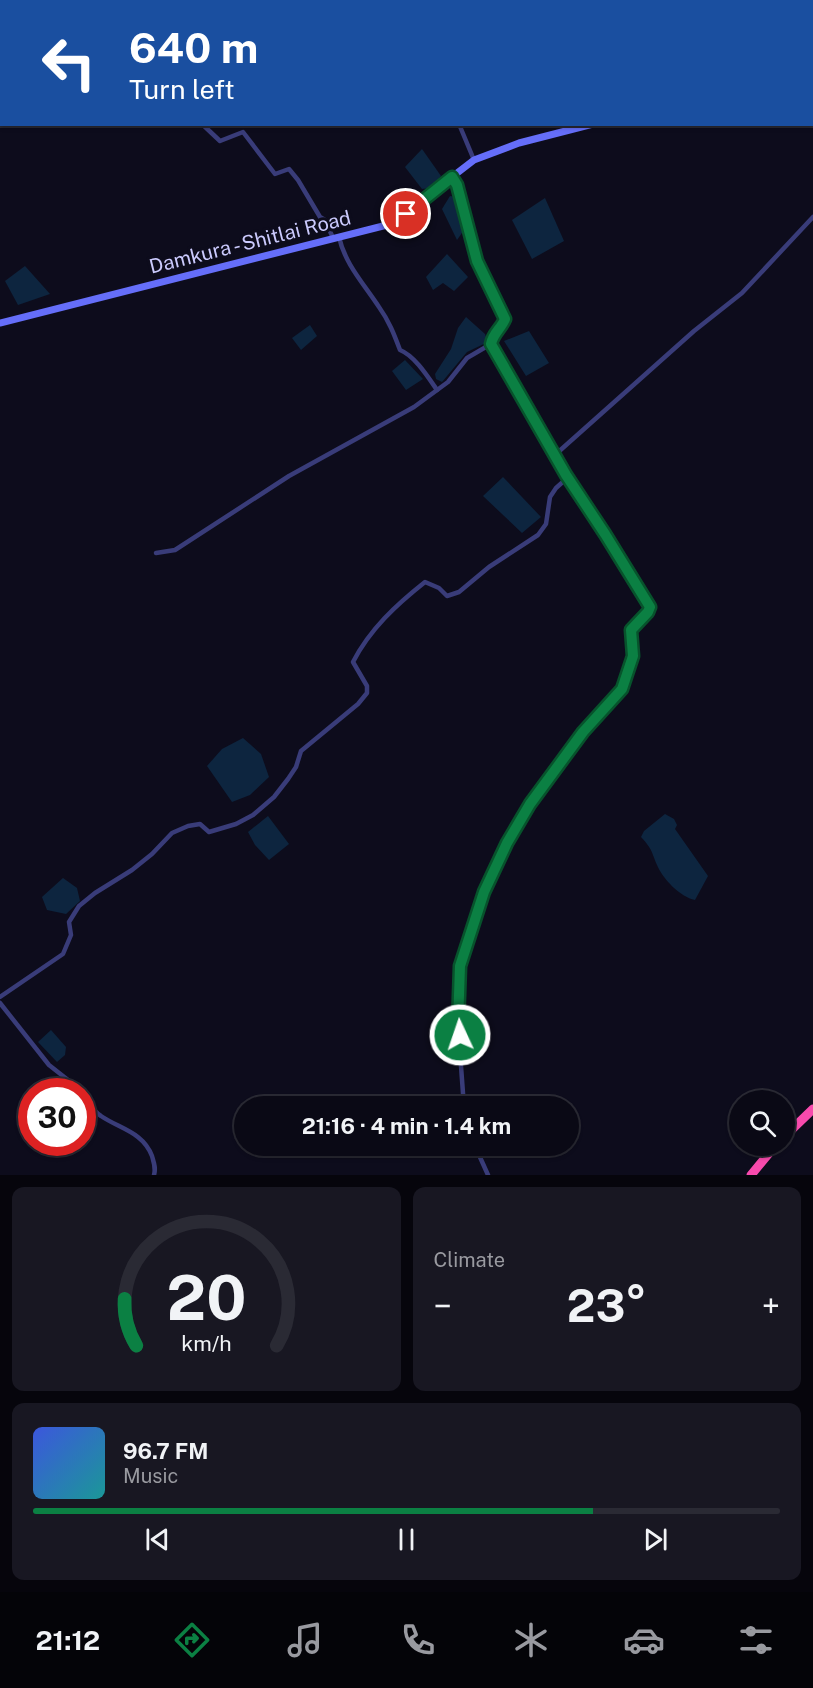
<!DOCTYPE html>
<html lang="en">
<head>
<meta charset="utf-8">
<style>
	body { margin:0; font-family:"Public Sans",sans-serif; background:#181722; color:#f1f3f6; height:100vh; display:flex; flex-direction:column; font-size:22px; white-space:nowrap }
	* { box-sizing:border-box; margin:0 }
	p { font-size:20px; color:#999aa0 }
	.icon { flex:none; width:33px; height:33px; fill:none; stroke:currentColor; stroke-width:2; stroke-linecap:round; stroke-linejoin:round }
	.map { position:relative; height:1175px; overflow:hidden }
	.details { display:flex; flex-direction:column; gap:12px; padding:12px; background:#06050c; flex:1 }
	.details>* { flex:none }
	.top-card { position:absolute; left:0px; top:0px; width:813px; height:126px; box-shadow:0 2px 4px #0004,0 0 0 2px #2a2a34; background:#1a4fa0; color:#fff; overflow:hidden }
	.tools { position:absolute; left:729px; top:1090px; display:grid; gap:12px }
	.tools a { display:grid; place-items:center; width:66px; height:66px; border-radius:50%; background:#0a0915; box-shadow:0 2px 4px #0004,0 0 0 2px #2a2a34; font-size:30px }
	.speed { position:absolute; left:18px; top:1078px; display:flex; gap:12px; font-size:30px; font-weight:700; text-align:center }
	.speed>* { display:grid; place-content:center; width:78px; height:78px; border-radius:50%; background:#0a0915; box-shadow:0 2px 4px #0004,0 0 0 2px #2a2a34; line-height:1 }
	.speed .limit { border:9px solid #d22; background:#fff; color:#111 }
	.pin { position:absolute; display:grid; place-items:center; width:51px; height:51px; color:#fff; margin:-26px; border:3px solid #fff; border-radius:50%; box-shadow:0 2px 6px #0007 }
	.me { position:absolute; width:66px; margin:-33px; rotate:357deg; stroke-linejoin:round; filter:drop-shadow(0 0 4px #0008) }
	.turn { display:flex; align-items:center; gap:21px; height:126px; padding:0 30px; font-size:27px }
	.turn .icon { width:78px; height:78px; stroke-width:2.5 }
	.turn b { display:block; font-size:42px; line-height:51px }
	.big { font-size:45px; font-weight:700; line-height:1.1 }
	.details .tile { flex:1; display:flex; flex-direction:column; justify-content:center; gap:9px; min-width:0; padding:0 21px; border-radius:12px; background:#181722 }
	.details .dial { align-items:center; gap:0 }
	.dial svg { height:156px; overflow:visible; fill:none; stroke:#2a2a34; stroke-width:7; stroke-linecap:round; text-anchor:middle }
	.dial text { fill:#f1f3f6; stroke:none }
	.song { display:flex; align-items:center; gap:18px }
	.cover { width:72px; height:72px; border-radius:9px; background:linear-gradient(135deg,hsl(230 70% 55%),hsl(180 70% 35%)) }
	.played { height:6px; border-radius:3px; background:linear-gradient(90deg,#0b8043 75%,#2a2a34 75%) }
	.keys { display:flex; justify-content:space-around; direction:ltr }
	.heat { display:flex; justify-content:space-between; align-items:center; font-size:33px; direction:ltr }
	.details .tiles { flex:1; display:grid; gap:12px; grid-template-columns:1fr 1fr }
	.tile:last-child { grid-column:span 2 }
	.trip { position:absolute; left:234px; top:1096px; width:345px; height:60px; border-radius:30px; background:#0a0915; box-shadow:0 2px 4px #0004,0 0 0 2px #2a2a34; font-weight:700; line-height:60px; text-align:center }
	.dock { display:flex; height:96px; justify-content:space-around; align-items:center; background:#040408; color:#999aa0 }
	.dock .icon { width:42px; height:42px }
	.dock .current { color:#0b8043 }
	.dock b { font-size:27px; color:#f1f3f6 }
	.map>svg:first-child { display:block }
	.water { fill:#0d253f }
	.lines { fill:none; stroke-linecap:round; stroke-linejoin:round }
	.street { stroke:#393c79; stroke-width:4.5 }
	.secondary { stroke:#656ef9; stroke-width:7 }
	.highway { stroke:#f84aad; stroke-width:9 }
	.route-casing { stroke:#07532c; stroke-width:15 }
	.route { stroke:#0b8043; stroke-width:10 }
	.labels { text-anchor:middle; stroke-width:6; stroke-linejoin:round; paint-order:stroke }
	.street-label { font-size:20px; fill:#cbcafd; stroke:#0d0c1c }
</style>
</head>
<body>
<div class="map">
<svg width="813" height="1175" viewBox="0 0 813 1175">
	<rect width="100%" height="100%" fill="#0d0c1c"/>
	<!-- water -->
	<g class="water">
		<polygon points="422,149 441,176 431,188 422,189 405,167"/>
		<polygon points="450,196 456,197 464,230 457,240 442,209"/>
		<polygon points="545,198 564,241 532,259 512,220"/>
		<polygon points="447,254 468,277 454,291 443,283 433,290 426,277"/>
		<polygon points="25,266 50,294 18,305 5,281"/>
		<polygon points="466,317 485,334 488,342 467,352 442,382 436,379 435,374 451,349 458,328"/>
		<polygon points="310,325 317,336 301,350 292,338"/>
		<polygon points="529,331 549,363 526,376 504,341"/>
		<polygon points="405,360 423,379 406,390 392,371"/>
		<polygon points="503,477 541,517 522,533 483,496"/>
		<polygon points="243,738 261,754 269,777 250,795 232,802 207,766 222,749"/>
		<path d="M665 814 674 819 677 825 675 829 708 876 695 900C680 897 663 879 657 865 651 851 653 850 641 837L644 831Z"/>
		<polygon points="268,816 289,844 269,860 255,845 248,832"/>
		<polygon points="63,878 77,888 80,901 66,914 47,910 42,897"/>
		<polygon points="51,1030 66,1047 65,1055 57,1062 38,1042"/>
	</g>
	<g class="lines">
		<!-- street -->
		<g class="street">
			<polyline points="386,0 387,2"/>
			<polyline points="705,0 707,2"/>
			<polyline points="202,124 220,141 243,132 275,174 289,169 298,180 320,217 325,220 333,238"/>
			<polyline points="459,124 474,160"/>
			<path d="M339 237C345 264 364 284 379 307 389 321 394 334 400 350 415 356 428 377 437 390"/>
			<polyline points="556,454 694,331 742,293 813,217"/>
			<polyline points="156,553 175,550 289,476 414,407 448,382 467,358 491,344"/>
			<path d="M0 997 63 954 71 935 69 922 79 906 95 893 132 870 152 854 172 833 188 826 200 824 209 832 236 824 253 815 274 797 288 779 296 767 301 751 358 704 367 693V686L353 662C370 629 396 605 425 582L439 588 447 596 459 592 489 567 538 535 546 524 550 497 556 488 565 480 566 475 491 344C493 333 501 329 505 319L477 261 457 185 451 177"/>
			<polyline points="0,1003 49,1065 68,1080 80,1092"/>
			<path d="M82 1094C88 1102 93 1111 101 1116 120 1129 143 1132 152 1156 154 1163 156 1168 154 1175"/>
			<polyline points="464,1107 458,1025 460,966 484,892 507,843 530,804 583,732 622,689 633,656 629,633 649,612 650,607 566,475"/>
			<polyline points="475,1146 488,1175"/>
		</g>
		<!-- secondary -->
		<g class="secondary">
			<polyline points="812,68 813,68"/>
			<polyline points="0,323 391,224 474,160 519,143 593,124"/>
		</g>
		<!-- highway -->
		<g class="highway">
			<polyline points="784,1137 813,1109"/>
			<polyline points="751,1175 775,1146"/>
		</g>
	</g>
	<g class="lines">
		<defs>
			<path id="route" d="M406 214 452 177 457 185 477 261 505 319C501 329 493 333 491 344L566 475 605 534 650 607 648 612 631 630 633 656 622 689 583 732 530 804 507 843 484 892 460 966 458 1025 460 1035"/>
		</defs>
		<!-- route casing -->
		<use href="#route" class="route-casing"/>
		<!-- route -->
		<use href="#route" class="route"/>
	</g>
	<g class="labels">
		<!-- street labels -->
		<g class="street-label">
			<text transform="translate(250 242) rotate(-14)" y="7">Damkura - Shitlai Road</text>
		</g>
	</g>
</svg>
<div class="tools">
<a><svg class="icon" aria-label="search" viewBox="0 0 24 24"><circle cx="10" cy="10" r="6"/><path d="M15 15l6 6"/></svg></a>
</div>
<div class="speed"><div class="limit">30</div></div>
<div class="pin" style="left:406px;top:214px;background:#d93025"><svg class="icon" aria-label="arrive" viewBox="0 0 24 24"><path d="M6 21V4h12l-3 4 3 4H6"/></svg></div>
<svg class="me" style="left:460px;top:1035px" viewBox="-20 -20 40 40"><circle r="17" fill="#0b8043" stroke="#fff" stroke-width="3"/><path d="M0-11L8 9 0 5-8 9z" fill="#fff"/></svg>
<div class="trip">21:16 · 4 min · 1.4 km</div>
<div class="top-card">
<div class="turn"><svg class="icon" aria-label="left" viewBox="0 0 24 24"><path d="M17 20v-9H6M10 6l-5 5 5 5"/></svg><div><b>640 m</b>Turn left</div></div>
</div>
</div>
<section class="details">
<div class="tiles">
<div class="tile dial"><svg viewBox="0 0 100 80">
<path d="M14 69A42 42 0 1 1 86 69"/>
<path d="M14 69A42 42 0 0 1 8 45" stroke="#0b8043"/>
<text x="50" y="56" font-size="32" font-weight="700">20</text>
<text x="50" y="72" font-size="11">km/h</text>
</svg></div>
<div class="tile"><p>Climate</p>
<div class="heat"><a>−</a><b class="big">23°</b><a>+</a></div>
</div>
<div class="tile">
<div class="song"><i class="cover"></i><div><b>96.7 FM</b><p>Music</p></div></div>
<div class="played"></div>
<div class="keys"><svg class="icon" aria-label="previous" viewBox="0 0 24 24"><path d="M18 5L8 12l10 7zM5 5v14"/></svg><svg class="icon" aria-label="pause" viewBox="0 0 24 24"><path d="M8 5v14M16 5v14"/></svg><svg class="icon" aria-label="next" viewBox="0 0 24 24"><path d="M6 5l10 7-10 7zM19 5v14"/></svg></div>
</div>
</div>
</section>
<nav class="dock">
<b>21:12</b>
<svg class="icon current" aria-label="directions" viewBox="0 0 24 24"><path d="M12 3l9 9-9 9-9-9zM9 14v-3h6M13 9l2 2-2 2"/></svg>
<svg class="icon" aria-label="music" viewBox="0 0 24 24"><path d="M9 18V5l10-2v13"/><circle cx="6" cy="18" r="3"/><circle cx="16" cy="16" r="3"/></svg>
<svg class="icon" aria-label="phone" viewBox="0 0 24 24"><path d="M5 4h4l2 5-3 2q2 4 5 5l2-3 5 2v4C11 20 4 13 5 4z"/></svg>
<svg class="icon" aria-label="climate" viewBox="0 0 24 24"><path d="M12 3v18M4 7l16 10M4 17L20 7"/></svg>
<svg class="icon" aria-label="car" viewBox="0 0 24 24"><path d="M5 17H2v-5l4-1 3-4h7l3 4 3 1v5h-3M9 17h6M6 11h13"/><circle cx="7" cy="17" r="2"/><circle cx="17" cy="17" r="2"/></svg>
<svg class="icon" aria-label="filters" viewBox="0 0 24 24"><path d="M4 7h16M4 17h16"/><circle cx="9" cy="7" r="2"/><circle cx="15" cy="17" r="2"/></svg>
</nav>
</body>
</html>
